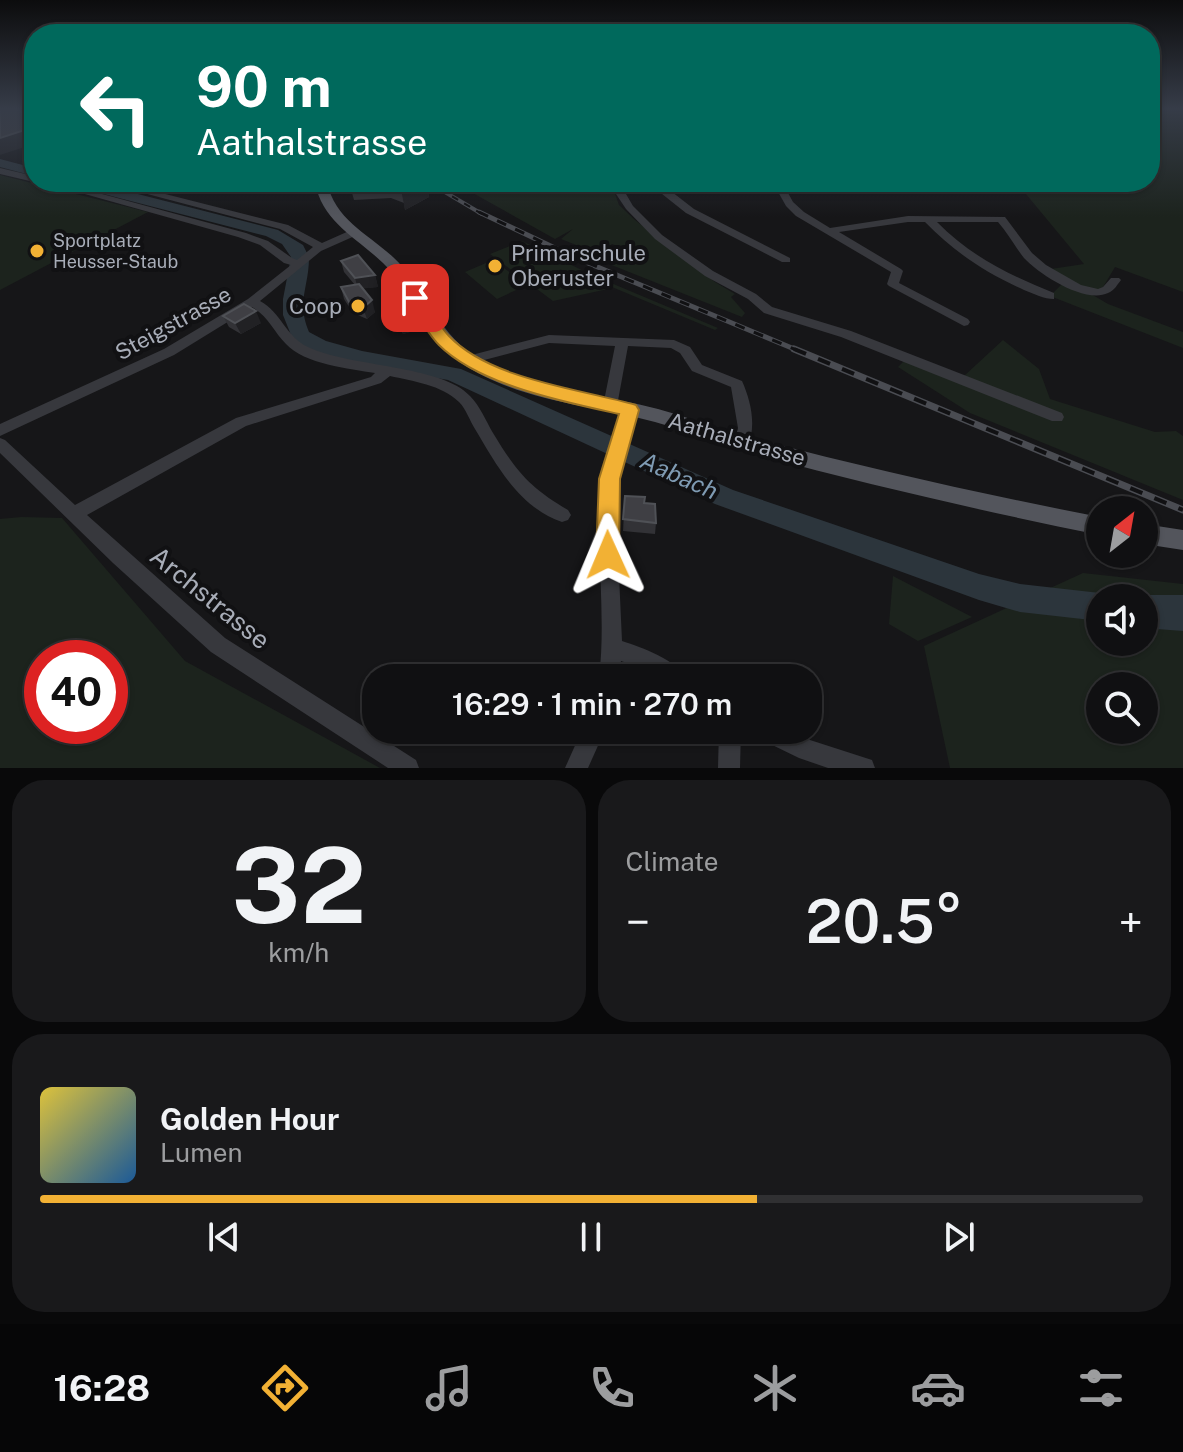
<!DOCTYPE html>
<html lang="en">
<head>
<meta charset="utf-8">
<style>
	body { margin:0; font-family:"Public Sans",sans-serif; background:#19191b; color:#f1f3f6; height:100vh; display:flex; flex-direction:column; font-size:30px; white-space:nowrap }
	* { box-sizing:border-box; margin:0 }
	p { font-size:26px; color:#9c9d9f }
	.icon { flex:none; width:44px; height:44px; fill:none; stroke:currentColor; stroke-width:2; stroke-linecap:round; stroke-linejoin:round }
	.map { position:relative; height:768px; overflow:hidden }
	.panel { display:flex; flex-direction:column; gap:12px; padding:12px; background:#09090a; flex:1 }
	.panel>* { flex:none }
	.banner { position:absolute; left:24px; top:24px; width:1136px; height:168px; border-radius:32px; box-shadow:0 2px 6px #0004,0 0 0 2px #303032; background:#00695c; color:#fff; overflow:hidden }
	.needle { width:52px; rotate:31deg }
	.buttons { position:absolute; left:1086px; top:496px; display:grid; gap:16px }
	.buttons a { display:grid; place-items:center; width:72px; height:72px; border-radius:50%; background:#101012; box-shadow:0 2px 6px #0004,0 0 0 2px #303032; font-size:40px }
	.speed { position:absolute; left:24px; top:640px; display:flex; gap:16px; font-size:40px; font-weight:700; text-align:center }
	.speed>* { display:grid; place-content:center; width:104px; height:104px; border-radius:50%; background:#101012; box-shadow:0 2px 6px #0004,0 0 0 2px #303032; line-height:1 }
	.speed .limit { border:12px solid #d22; background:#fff; color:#111 }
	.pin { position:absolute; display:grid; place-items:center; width:68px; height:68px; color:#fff; margin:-34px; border-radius:16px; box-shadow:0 4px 12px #0006 }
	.me { position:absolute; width:88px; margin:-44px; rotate:359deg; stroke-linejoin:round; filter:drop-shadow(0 0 6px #0008) }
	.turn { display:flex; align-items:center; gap:28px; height:168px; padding:0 40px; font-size:36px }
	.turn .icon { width:104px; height:104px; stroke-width:2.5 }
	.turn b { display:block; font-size:56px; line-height:68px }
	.big { font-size:60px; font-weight:600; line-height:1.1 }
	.panel .tile { flex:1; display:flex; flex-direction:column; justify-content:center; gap:12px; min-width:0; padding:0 28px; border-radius:32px; background:#19191b }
	.panel .dial { align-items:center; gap:0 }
	.dial b { font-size:104px; line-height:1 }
	.song { display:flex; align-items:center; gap:24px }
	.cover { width:96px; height:96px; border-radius:12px; background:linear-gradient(135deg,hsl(50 70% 55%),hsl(210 70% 35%)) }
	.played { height:8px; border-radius:4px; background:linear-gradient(90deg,#f2b134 65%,#303032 65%) }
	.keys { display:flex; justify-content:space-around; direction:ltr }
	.heat { display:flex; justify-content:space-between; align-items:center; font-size:44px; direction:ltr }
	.panel .tiles { flex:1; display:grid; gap:12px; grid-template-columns:1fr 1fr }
	.tile:last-child { grid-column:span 2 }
	.trip { position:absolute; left:362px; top:664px; width:460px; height:80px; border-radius:32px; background:#101012; box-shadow:0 2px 6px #0004,0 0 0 2px #303032; font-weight:600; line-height:80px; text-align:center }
	.menu { display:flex; height:128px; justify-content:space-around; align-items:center; background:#060607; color:#9c9d9f }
	.menu .icon { width:56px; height:56px }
	.menu .active { color:#f2b134 }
	.menu b { font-size:36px; color:#f1f3f6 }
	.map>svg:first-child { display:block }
	.green { fill:#1c231d; fill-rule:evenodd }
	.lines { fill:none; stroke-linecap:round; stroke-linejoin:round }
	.canal { fill:#2c353c; fill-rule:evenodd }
	.river { fill:#2c353c; fill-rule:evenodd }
	.minor { fill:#37383d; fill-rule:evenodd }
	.major { fill:#53555c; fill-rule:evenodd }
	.rail-far2-casing { stroke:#4a4c52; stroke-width:4 }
	.rail-far1-casing { stroke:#4a4c52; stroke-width:5 }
	.rail-casing { stroke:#4a4c52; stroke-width:7 }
	.rail-far2 { stroke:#111113; stroke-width:2; stroke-dasharray:7; stroke-linecap:butt }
	.rail-far1 { stroke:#111113; stroke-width:3; stroke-dasharray:10; stroke-linecap:butt }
	.rail { stroke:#111113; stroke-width:4; stroke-dasharray:13; stroke-linecap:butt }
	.wall { fill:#323236 }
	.shaded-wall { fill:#212124 }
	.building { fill:#3f3f44; stroke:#4f5156; stroke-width:2 }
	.route { fill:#f2b134; stroke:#9d7322; stroke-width:2 }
	.poi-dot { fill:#f2b134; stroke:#111113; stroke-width:3 }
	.labels { text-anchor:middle; stroke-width:8; stroke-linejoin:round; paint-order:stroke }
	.far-poi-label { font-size:18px; fill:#a8adb8; stroke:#111113; text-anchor:start }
	.poi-label { font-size:22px; fill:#a8adb8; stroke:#111113; text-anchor:start }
	.street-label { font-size:22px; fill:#a8adb8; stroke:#111113 }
	.water-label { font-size:24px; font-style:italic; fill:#7f9bb3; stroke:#111113 }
	.near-street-label { font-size:26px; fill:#a8adb8; stroke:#111113 }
</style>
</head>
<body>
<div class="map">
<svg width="1183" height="768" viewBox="0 0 1183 768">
	<rect width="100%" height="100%" fill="#161618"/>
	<!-- green -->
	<g class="green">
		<polygon points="1150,109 1183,109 1183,292 1115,267 1100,292 1086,291 1108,304 1183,332 1183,348 1050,296 1064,282 1044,270 1084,264 1016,182 1150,182"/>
		<polygon points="0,175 148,212 0,290"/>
		<polygon points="453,182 597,182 613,188 619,205 635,220 715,282 735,294 731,297 745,313 742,317 609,264 602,260 617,246 612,244 599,254 561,239 573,229 555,239"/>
		<polygon points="522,241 592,275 718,328 715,330 588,277 587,280 608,289 553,301 490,254"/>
		<polygon points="493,260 527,285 497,299 465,272"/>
		<polygon points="1003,340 1039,369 1050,399 1155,432 1176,431 1183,436 1183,500 970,413 898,367 910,355 964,376"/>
		<path d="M22 517 62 518 185 661 380 768H0V519ZM42 658H110V726H42Z"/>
		<path d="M1083 573 1183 584V768H950L924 646ZM1100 598H1144V642H1100ZM1144 686V730H1100V686Z"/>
		<polygon points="893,576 972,617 918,641 889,624"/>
	</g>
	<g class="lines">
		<!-- canal -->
		<polygon class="canal" points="1144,612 1183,615 1183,631 1144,628"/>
		<!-- river -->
		<g class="river">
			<polygon points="0,159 34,168 34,176 0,167"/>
			<path d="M67 182H91L278 230 303 245 309 257C309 288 296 301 309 332L326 341 362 351 461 369 733 490 979 574 1020 584 1100 593 1111 598H1100V621L1020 612 979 600 715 504 448 380 362 365 312 351 293 340 283 315V299L291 257 282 244 266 236 69 185Z"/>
			<polygon points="1144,595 1183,595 1183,623 1144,623 1144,598 1136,598"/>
		</g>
		<!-- minor -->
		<g class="minor">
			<polygon points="0,168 34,176 34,182 0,174"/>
			<path d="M42 182H58L246 233 268 241 292 258 297 260 313 247 280 229 102 182H118L288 225 322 243 349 231H357V235L321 251 260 301C281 312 286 337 308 347 349 367 442 365 470 396 480 406 486 421 493 433 516 471 529 487 568 510L571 515 568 520 562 522C519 507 497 466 475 429 470 421 466 409 459 402 442 385 412 381 390 376L381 383 246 426 87 515 225 638 416 760 419 768H388L211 652 113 563 0 453V438L5 440 75 505 236 418 371 377 375 373C350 369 304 364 286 344 274 332 268 316 252 307L174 355 0 436V424L164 349 248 299 291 265 284 263 260 245 238 237Z"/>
			<polygon points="614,182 680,182 675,185 663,185 694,209 790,258 790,262 782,262 686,213 652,186 624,187 626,194 633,206 662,235 713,271 756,294 772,307 851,331 1062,413 1064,417 1062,421 1052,421 841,337 764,313 748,299 705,276 655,239 626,209 616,194"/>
			<path d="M713 182H750L797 186 966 182 961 185 787 191 793 202 804 212 830 228 908 216 1005 217 1032 253 1046 265 1081 285 1098 289 1103 287 1111 278H1119L1121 280C1117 285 1114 291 1108 293 1085 304 1040 275 1024 258 1015 247 1008 233 998 222H937C970 256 1011 276 1054 293V299C1044 299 1034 294 1024 290 986 273 954 252 925 222H908L839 232 901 269 903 271 899 283 968 319 970 322 968 325 964 326 889 286 887 284 891 272 796 216 786 206 777 190 718 185Z"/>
			<path d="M549 335 674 340 690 347 702 365 742 381C751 401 757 427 747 447H737L734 443 738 428 731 387 692 371 680 353 671 348 628 346 617 406 610 411 603 406 615 346 549 343 469 364 462 360 464 357Z"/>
			<path d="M629 405 634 406 636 410 621 466 616 509 622 641C640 647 678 660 685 678H656L636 666 621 661 619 678H599C610 588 581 492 624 406Z"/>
			<polygon points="582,730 605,730 588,768 565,768"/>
			<polygon points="719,730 741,730 740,768 718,768"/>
			<polygon points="755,730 790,730 810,740 872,760 875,768 828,768 799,758 758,738"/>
		</g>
		<!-- major -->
		<g class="major">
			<path d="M315 182H327C335 220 367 233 393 257 424 286 437 331 473 355 528 390 597 393 658 409 688 417 716 429 745 436 862 467 981 494 1100 517V535C982 511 864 484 747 452 716 443 687 431 655 422 591 405 516 401 460 362 425 337 413 292 383 263 356 237 322 222 315 182Z"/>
			<polygon points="1144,524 1183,530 1183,550 1144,544"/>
		</g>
		<defs>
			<polyline id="rail-far2" points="428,182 482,214"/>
			<polyline id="rail-far1" points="479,212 576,258 799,351"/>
			<polyline id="rail" points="794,349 1183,510"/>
		</defs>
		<!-- rail-far2 casing -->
		<use href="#rail-far2" class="rail-far2-casing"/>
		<!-- rail-far1 casing -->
		<use href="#rail-far1" class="rail-far1-casing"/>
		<!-- rail casing -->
		<use href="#rail" class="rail-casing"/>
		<!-- rail-far2 -->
		<use href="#rail-far2" class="rail-far2"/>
		<!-- rail-far1 -->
		<use href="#rail-far1" class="rail-far1"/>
		<!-- rail -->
		<use href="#rail" class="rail"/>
	</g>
	<!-- wall -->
	<g class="wall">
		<polygon points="349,182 426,182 429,197 405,210 404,203 391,198 354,200"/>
		<polygon points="341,261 375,275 378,287 363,288 375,312 367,319 353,313 344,299 341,287 355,285 344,272"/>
		<polygon points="395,313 417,330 403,334 398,324"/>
		<polygon points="223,316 261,323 241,334 229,327"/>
		<polygon points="625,496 644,503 656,523 655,534 623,531"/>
	</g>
	<!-- shaded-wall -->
	<g class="shaded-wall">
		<polygon points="34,127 34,144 0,155 0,138"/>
		<polygon points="416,182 426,182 429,197 405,210 401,189"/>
		<polygon points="375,275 378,287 358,289 355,278"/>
		<polygon points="372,300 375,312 367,319 363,308"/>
		<polygon points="256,311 261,323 241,334 235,323"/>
		<polygon points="415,318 417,330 403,334 400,323"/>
	</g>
	<!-- building -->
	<g class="building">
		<polygon points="0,109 16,109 34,117 34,127 0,138"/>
		<polygon points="398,182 416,182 401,189 401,184"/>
		<polygon points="358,255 375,275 355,278 341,261"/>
		<polygon points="359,284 372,300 363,308 349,302 341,287"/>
		<polygon points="244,304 256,311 235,323 223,316"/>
		<polygon points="410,309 415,318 400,323 395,313"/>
		<polygon points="625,496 645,497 644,503 655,504 656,523 623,519"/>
	</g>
	<!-- sky -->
	<linearGradient id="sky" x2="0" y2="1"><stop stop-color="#0c0c0d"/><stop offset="0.5" stop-color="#363c48"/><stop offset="1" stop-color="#363c48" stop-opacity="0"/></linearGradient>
	<rect width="1183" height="217" fill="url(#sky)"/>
	<!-- route -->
	<path class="route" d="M415 294 420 295C430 308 438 324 449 336 491 380 581 389 636 405L639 410 620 479 619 555 616 562 608 565 600 562 596 555 599 479 619 414C564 402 479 385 439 345 426 332 417 313 407 298Z"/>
	<!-- markers -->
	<g class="poi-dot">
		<circle cx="37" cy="251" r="8"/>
		<circle cx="495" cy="266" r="8"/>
		<circle cx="358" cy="306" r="8"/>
	</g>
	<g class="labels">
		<!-- far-poi labels -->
		<g class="far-poi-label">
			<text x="53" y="247">Sportplatz<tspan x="53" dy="21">Heusser-Staub</tspan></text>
		</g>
		<!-- poi labels -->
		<g class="poi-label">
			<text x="511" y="261">Primarschule<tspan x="511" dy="25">Oberuster</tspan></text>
			<text x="342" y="314" text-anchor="end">Coop</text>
		</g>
		<!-- street labels -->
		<g class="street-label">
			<text transform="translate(173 323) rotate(-29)" y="8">Steigstrasse</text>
			<text transform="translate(737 439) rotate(16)" y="8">Aathalstrasse</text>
		</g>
		<!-- water labels -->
		<g class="water-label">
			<text transform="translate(679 476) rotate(24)" y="8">Aabach</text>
		</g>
		<!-- near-street labels -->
		<g class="near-street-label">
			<text transform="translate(210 598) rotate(39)" y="9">Archstrasse</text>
		</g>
	</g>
</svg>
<div class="buttons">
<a><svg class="needle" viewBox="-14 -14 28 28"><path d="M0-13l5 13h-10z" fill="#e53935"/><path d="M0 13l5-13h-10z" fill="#9c9d9f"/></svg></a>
<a><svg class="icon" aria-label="sound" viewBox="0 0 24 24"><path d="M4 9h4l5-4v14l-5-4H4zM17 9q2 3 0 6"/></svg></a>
<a><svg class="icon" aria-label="search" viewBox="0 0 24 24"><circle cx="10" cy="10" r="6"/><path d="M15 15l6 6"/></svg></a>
</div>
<div class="speed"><div class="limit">40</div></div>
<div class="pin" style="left:415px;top:298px;background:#d93025"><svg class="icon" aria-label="arrive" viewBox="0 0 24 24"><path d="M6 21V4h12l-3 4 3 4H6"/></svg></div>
<svg class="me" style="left:608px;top:555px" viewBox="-20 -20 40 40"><path d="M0-17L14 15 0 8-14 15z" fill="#f2b134" stroke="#fff" stroke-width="4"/></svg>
<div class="trip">16:29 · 1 min · 270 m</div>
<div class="banner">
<div class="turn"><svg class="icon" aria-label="left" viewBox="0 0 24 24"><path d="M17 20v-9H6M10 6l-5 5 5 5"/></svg><div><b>90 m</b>Aathalstrasse</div></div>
</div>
</div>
<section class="panel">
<div class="tiles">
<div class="tile dial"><b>32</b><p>km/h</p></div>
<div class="tile"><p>Climate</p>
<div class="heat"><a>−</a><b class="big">20.5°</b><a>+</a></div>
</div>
<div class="tile">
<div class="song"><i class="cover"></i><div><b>Golden Hour</b><p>Lumen</p></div></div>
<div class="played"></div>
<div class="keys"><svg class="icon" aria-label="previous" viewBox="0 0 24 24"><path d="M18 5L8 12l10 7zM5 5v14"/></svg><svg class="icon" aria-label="pause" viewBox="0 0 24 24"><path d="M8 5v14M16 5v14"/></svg><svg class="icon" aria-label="next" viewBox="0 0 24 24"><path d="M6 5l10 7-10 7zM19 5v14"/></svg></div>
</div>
</div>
</section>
<nav class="menu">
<b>16:28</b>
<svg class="icon active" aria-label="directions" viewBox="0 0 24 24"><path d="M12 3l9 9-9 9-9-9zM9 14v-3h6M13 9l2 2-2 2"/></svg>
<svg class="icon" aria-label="music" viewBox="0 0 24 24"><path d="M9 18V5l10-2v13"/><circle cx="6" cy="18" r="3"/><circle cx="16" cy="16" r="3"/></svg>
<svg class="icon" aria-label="phone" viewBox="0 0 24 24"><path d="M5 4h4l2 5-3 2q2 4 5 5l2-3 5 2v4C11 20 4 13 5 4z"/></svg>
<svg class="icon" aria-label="climate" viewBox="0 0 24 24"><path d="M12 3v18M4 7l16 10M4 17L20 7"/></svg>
<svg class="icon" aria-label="car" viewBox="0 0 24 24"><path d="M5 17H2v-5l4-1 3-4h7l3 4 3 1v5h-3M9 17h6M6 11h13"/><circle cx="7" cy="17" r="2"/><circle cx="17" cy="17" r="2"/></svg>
<svg class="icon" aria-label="filters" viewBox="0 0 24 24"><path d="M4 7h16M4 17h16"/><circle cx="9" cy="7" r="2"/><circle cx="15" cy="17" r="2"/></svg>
</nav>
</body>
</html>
